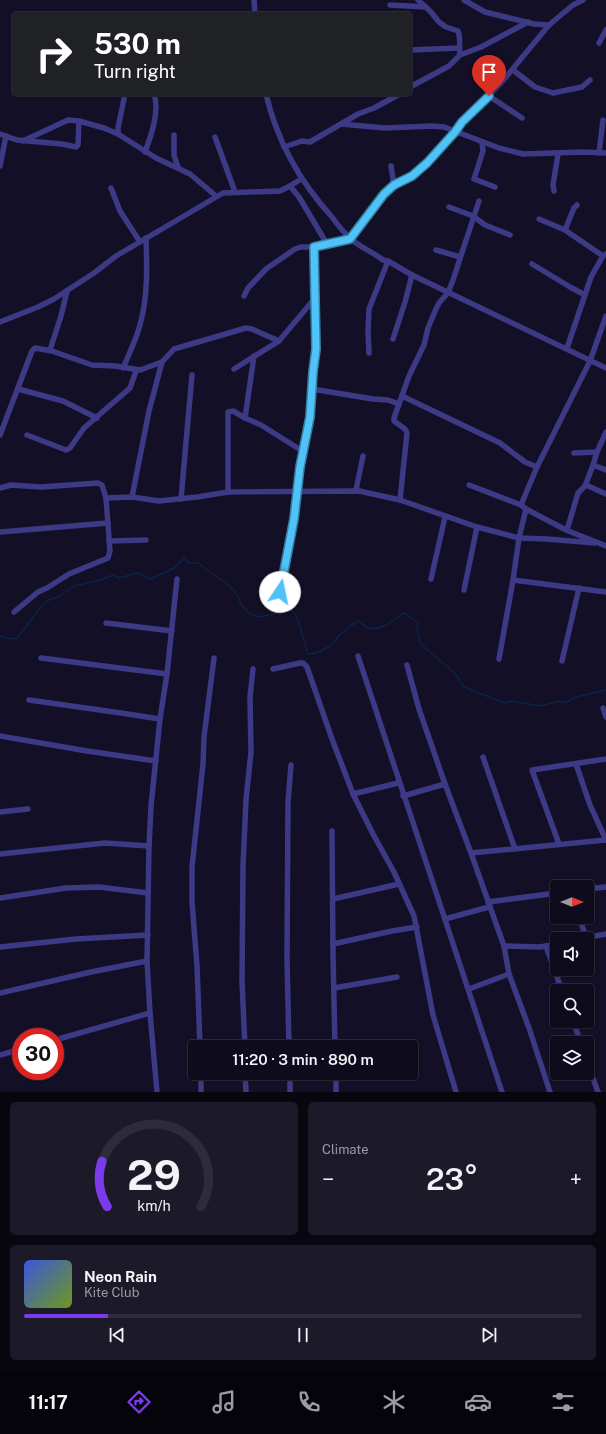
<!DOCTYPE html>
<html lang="en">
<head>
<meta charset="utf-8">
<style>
	body { margin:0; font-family:"Public Sans",sans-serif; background:#1c1929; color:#f1f3f6; height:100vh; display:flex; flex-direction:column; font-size:15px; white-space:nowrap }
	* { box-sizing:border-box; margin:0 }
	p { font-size:13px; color:#9b9ba3 }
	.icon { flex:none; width:22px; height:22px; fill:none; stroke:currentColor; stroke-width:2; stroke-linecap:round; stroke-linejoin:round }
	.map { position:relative; height:1092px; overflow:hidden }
	.details { display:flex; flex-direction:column; gap:10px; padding:10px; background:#08060f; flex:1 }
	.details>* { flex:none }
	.top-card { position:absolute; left:12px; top:12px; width:400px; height:84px; border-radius:4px; box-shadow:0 1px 3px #0004,0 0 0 1px #2e2b3b; background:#202124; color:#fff; overflow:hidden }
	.needle { width:26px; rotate:90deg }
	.tools { position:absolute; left:550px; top:880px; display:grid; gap:8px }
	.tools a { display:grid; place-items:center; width:44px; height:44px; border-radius:4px; background:#0e0b1c; box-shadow:0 1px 3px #0004,0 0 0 1px #2e2b3b; font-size:20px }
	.speed { position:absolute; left:12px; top:1028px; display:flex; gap:8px; font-size:20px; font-weight:700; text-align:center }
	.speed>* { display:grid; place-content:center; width:52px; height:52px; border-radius:50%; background:#0e0b1c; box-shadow:0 1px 3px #0004,0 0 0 1px #2e2b3b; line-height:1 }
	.speed .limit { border:6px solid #d22; background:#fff; color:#111 }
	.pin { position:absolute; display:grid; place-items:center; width:34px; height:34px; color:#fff; margin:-41px -17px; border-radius:50% 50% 50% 0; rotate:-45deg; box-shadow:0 0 4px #0007 }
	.pin .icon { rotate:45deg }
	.me { position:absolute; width:44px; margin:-22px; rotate:11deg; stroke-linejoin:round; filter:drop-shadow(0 0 3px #0008) }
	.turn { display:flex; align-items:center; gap:14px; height:84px; padding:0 16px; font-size:18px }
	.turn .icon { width:52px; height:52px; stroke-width:2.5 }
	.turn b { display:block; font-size:28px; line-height:34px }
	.big { font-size:30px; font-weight:600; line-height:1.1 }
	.details .widget { flex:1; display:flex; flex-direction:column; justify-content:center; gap:6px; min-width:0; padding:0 14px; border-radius:6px; background:#1c1929 }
	.details .dial { align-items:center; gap:0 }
	.dial svg { height:104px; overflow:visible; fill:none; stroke:#2e2b3b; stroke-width:7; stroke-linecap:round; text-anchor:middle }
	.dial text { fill:#f1f3f6; stroke:none }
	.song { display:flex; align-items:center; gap:12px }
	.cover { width:48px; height:48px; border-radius:6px; background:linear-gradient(135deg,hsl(230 70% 55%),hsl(80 70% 35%)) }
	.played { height:4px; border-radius:2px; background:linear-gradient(90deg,#7c3aed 15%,#2e2b3b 15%) }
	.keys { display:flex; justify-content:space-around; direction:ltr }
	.heat { display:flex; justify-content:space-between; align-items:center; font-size:22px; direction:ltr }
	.details .tiles { flex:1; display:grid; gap:10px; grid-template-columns:1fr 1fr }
	.widget:last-child { grid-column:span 2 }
	.trip { position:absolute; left:188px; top:1040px; width:230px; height:40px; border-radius:4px; background:#0e0b1c; box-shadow:0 1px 3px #0004,0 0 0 1px #2e2b3b; font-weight:600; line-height:40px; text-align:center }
	.menu { display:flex; height:64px; justify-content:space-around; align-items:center; background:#06040b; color:#9b9ba3 }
	.menu .icon { width:28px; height:28px }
	.menu .selected { color:#7c3aed }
	.menu b { font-size:18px; color:#f1f3f6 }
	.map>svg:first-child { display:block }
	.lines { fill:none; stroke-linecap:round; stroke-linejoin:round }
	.stream { stroke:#0c2248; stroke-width:1.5 }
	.minor { stroke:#3d3a85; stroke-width:5.5 }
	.route-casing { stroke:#337fa1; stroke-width:10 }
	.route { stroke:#4fc3f7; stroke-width:7 }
</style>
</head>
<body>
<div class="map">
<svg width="606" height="1092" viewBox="0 0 606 1092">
	<rect width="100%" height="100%" fill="#130f26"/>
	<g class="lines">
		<!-- stream -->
		<path class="stream" d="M0 636 13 639 18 637 39 609 49 600 58 597 74 586 100 580 113 575 119 578 137 573 151 579 174 568 184 558 189 563H198L232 588 238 596 241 605 249 613 259 617 292 610C302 622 302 640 308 654 318 654 335 645 339 635 347 631 350 625 358 621 361 623 365 627 369 628 381 632 395 618 405 613L418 623 417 631 420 642 427 650 454 672 464 687 504 703 512 701 541 706 559 701 566 703 573 698 606 690"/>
		<!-- minor -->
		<g class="minor">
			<polyline points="254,0 255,14"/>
			<path d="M418 0 431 12 439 22 446 27 458 31C461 39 459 47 460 55L481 47 528 22"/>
			<polyline points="464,0 485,12 534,24 549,25"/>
			<polyline points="390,5 426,7"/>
			<polyline points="599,43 606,30"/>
			<polyline points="410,50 459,48"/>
			<polyline points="513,70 535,87 553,93 582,87 590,80"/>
			<polyline points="410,87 449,66 460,55"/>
			<path d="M266 94C277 141 300 182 332 217 337 224 343 232 350 238 359 247 373 252 383 260L388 261 412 275 606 368"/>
			<polyline points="489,96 522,118"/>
			<polyline points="341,124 385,128 433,126 444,127 499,148 523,154 583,152 606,153"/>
			<polyline points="0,134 17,140 62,144 76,147 78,145 79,121"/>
			<polyline points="118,134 118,128 125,94"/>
			<polyline points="174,135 174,155 178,167"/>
			<polyline points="215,137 235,192"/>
			<polyline points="23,141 68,120 79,121 104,128 118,134 156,158 190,174 216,196"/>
			<polyline points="482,142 483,151 474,179 495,187"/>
			<polyline points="284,147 302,141 310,142 358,114 374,108 400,94"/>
			<path d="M145 152C151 136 160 111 154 94"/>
			<polyline points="599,153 603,120"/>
			<polyline points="0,166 6,136"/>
			<polyline points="391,166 394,185"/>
			<polyline points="290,186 299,197 327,244"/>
			<polyline points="111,188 120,211 140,242"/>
			<polyline points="554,191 553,185 558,154"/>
			<polyline points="449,207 473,216 485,225 510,235"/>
			<polyline points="539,219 565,230 603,256"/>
			<polyline points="565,230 574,208 577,205"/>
			<polyline points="436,250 460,257"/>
			<polyline points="532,264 570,287 585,295"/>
			<polyline points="244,296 248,288 266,269 295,249 301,247 314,247 350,239 384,193 394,185 412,176 427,163 455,132 462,122 501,83 549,25 573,5 583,0"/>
			<polyline points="0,322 38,307 54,299 94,273 116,256 223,193 280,191 290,186 301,179"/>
			<polyline points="393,339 405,302 412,275"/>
			<polyline points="567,348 591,277 603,256 606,254"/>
			<polyline points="50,350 61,316 67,291"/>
			<polyline points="369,353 368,331 369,309 388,261"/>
			<path d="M123 368C129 354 136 340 140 325 148 296 147 267 146 238"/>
			<polyline points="234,369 279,341 315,298"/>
			<polyline points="18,389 63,401 97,418"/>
			<polyline points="312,389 373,399 388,400 399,404"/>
			<polyline points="402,396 500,443 525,462 537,467"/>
			<polyline points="245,418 254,356"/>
			<polyline points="0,435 32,351 35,348 52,351 92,365 115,366 140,370 162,362 174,349 246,328 252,329 279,341"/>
			<polyline points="27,435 66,450 70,448 84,428 130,388 136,371"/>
			<polyline points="597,452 593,465 606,470"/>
			<polyline points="574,453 597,452 606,432"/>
			<polyline points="469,485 521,505 526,509 566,530 606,546"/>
			<polyline points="586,485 606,494"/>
			<polyline points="0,488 11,485 41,487 98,483 102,485 106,498 132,497 159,501 197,497 228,492 359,491 400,500 477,527 519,538 547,539 595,543"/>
			<polyline points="356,490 363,456"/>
			<polyline points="228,492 228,412 233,411 245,418 261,425 304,452"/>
			<polyline points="132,497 149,411 162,362"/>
			<polyline points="181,499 192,375"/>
			<polyline points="400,500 407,433 405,429 394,421 394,418 409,376 424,345 428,328 436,309 439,303 448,293 453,280 479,201"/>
			<polyline points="521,505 537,467 590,361 606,316"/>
			<polyline points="567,530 578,493 585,486 593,465"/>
			<polyline points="0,532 108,523"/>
			<polyline points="109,541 146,540"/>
			<polyline points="431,579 445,517"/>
			<polyline points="513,580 606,592"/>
			<polyline points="464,590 477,527"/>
			<polyline points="280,592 294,519 300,467 310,417 313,372 316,349 314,247"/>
			<polyline points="14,612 38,592 47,588 69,574 108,558 110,551 106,498"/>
			<polyline points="106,623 172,631"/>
			<path d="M358 656C405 802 455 946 502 1092"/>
			<polyline points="41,658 167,674"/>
			<polyline points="499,659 513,580 519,538 526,509"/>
			<polyline points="562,661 579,588"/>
			<polyline points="407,665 419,709 445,784 471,853 504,946 509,974 529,1028 550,1092"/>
			<polyline points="273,669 300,663 303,663 307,667 332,739 353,794 373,834 394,872 414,916 433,1015 456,1092"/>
			<polyline points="29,700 121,713 160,719"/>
			<polyline points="603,708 606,717"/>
			<polyline points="0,736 87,751 156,761"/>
			<polyline points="483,757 515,849"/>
			<polyline points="576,764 590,805 606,840"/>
			<polyline points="353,794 398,783"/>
			<polyline points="403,796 445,784"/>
			<polyline points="0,812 28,809"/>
			<polyline points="332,831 333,955 335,1047"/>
			<polyline points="559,844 532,770 606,759"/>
			<polyline points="471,853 606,840"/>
			<polyline points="0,854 105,843 149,846"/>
			<polyline points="587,889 606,887"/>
			<polyline points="0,898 66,888 99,887 148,893"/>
			<polyline points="333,899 399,884"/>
			<polyline points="488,902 557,893"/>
			<polyline points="579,917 586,937"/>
			<polyline points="445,919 489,907"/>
			<polyline points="578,939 606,934"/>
			<polyline points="333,944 392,931 417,927"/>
			<polyline points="504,946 540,947 557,944"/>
			<polyline points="546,946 562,991"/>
			<polyline points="0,947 76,939 148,935"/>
			<polyline points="334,988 397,977"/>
			<polyline points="469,989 509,974"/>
			<polyline points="0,993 91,972 147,961"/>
			<polyline points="573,1021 581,1043"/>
			<polyline points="55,1040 150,1013"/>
			<polyline points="200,1047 197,966 192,902 192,867 203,764 204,737 214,658"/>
			<polyline points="245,1047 242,981 243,866 246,800 251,752 250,697 253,669"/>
			<polyline points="289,1047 287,959 288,802 291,765"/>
			<polyline points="0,1055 21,1049"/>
			<polyline points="587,1062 598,1092"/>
			<polyline points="201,1073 201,1092"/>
			<polyline points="245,1073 246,1092"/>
			<polyline points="290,1073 290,1092"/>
			<polyline points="157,1092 150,1013 147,961 149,846 151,806 160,719 167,674 177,579"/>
			<polyline points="336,1092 336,1073"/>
		</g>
	</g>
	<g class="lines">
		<defs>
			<polyline id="route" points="280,592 294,519 300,467 310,417 313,372 316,349 314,247 350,239 384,194 394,185 412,176 427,163 455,132 462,122 489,96"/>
		</defs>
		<!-- route casing -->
		<use href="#route" class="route-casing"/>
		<!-- route -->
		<use href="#route" class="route"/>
	</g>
</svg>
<div class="tools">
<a><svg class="needle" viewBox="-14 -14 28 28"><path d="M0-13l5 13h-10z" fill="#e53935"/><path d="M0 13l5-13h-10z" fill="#9b9ba3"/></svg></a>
<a><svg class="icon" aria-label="sound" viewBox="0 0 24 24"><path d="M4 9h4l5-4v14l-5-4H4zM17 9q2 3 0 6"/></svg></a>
<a><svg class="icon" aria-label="search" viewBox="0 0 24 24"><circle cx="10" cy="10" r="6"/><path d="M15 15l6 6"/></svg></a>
<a><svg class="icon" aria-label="layers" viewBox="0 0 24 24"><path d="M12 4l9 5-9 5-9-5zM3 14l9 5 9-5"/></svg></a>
</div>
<div class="speed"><div class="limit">30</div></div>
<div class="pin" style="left:489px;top:96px;background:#d93025"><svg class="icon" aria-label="arrive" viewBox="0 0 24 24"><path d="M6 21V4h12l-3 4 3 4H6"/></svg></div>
<svg class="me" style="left:280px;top:592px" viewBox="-20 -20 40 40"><circle r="19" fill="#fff"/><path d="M0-13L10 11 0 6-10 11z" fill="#4fc3f7"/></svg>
<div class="trip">11:20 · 3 min · 890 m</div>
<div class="top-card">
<div class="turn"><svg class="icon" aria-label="right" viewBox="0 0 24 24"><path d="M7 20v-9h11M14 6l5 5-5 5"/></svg><div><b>530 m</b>Turn right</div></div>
</div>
</div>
<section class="details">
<div class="tiles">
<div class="widget dial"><svg viewBox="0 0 100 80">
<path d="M14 69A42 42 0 1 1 86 69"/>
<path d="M14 69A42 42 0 0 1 10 34" stroke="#7c3aed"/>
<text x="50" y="56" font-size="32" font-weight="700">29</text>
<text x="50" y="72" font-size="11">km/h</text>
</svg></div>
<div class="widget"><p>Climate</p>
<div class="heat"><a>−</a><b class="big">23°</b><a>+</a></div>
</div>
<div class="widget">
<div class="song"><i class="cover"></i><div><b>Neon Rain</b><p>Kite Club</p></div></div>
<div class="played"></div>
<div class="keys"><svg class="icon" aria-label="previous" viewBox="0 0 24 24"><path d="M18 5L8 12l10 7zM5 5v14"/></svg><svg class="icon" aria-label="pause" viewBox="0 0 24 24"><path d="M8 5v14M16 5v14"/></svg><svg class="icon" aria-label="next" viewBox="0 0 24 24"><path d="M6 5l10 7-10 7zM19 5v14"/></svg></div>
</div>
</div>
</section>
<nav class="menu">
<b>11:17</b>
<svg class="icon selected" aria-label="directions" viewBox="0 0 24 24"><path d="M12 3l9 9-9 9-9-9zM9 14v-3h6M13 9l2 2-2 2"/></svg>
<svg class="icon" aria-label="music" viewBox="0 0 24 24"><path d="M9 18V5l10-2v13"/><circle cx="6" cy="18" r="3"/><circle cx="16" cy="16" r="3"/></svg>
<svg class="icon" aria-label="phone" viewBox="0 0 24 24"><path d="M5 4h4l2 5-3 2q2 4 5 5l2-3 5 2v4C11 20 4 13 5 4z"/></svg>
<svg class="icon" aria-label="climate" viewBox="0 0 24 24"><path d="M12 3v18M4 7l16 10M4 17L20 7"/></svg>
<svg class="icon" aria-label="car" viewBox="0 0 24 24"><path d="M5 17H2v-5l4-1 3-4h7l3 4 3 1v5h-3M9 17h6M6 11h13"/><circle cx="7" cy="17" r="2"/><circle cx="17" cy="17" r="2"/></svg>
<svg class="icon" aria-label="filters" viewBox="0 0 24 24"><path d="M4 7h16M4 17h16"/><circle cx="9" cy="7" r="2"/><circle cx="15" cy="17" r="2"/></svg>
</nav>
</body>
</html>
